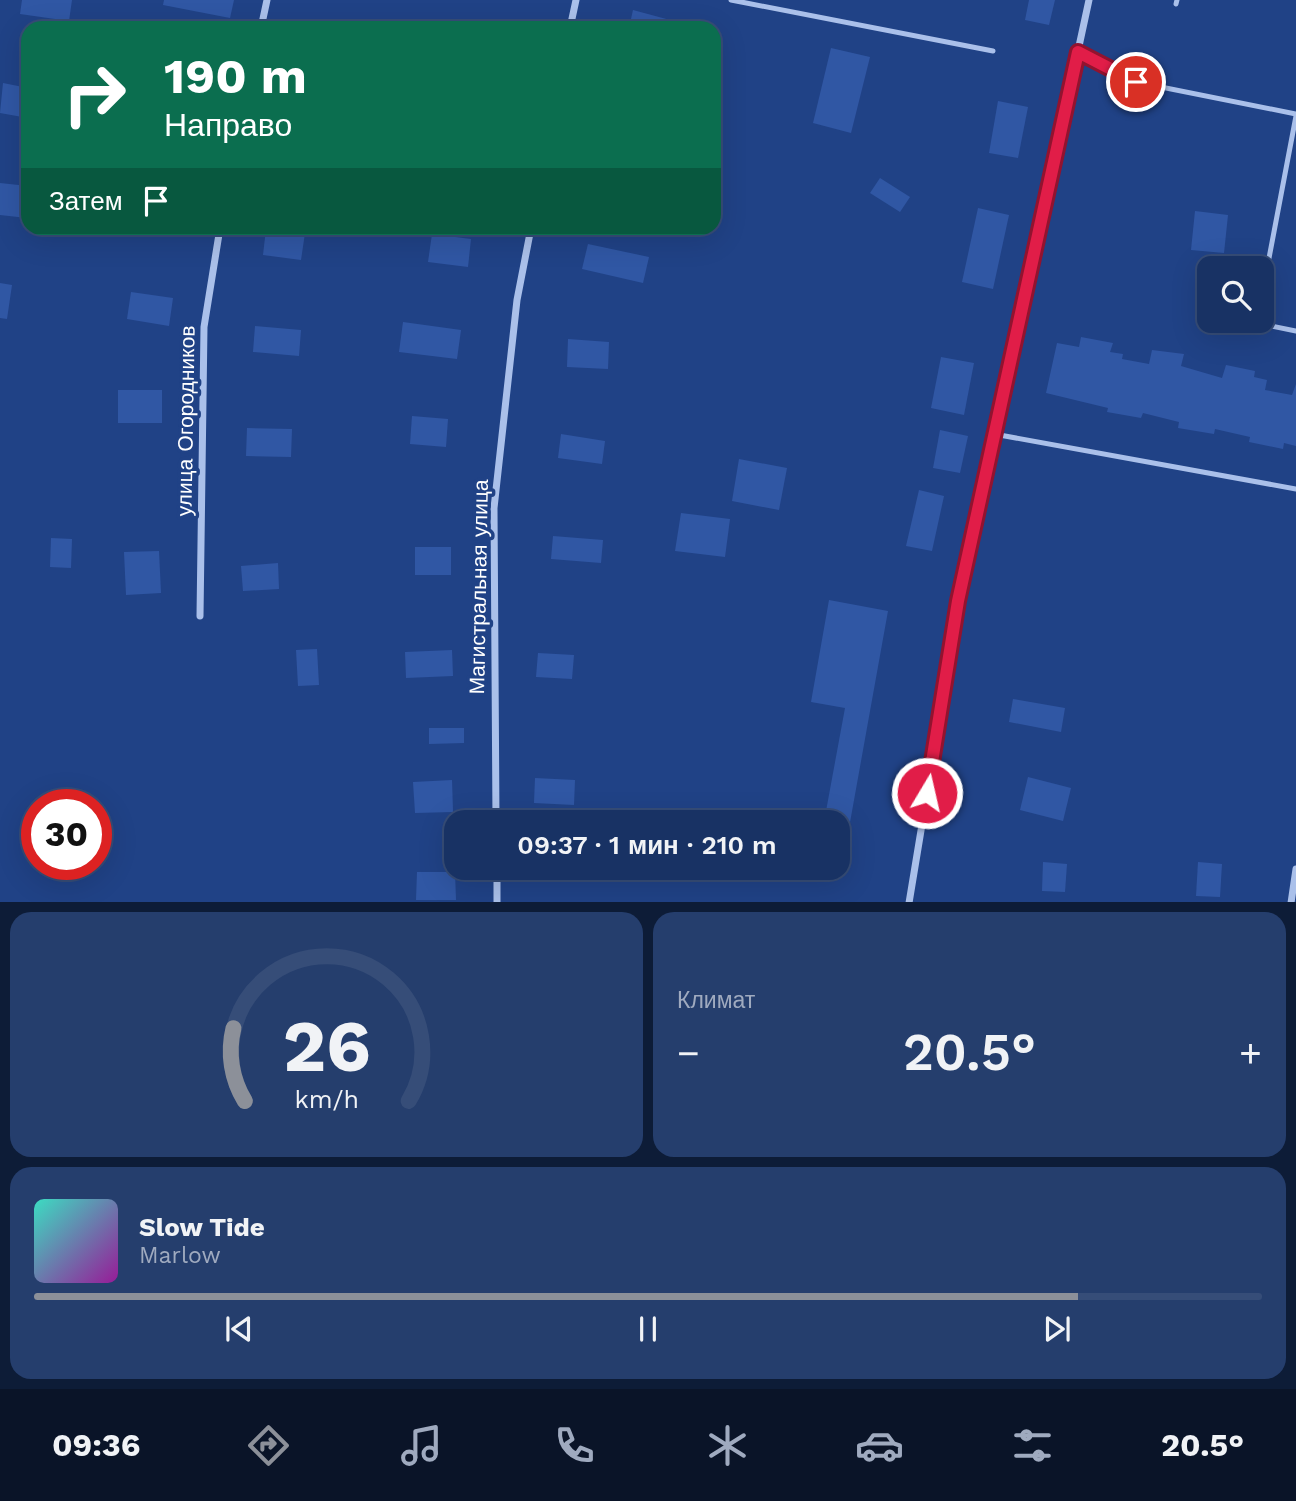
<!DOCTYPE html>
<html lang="ru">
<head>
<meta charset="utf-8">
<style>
	body { margin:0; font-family:"Work Sans",sans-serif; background:#253e6d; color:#f1f3f6; height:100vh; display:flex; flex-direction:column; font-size:26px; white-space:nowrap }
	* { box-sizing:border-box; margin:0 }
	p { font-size:23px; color:#9faabf }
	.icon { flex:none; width:38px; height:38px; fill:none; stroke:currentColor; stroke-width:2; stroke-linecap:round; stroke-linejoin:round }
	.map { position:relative; height:902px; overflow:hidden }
	.drawer { display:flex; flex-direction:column; gap:10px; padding:10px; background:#0d1c37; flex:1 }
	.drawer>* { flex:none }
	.hud { position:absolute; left:21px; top:21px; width:700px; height:214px; border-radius:21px; box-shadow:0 7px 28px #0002,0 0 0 2px #364d78; background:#0b6e4f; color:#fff; overflow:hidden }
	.fabs { position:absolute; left:1197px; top:256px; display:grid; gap:14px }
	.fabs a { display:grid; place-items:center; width:77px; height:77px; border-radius:14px; background:#183264; box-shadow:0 7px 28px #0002,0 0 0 2px #364d78; font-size:35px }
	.speed { position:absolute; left:21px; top:789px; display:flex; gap:14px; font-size:35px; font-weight:700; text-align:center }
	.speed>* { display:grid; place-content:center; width:91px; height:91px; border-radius:50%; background:#183264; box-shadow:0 7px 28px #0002,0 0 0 2px #364d78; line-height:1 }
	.speed .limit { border:10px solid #d22; background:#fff; color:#111 }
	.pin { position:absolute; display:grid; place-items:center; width:60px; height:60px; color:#fff; margin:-30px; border:4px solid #fff; border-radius:50%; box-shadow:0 2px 7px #0007 }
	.me { position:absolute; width:77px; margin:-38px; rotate:9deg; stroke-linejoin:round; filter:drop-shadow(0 0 5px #0008) }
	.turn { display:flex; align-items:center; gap:24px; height:147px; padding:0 28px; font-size:32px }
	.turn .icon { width:91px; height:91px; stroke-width:2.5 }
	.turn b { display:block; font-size:49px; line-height:60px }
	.then { display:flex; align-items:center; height:66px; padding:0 28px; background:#0003; gap:14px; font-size:26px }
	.big { font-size:52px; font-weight:600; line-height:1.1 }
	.drawer .widget { flex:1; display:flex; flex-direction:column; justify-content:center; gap:10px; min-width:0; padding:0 24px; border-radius:21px; background:#253e6d }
	.drawer .dial { align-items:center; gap:0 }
	.dial svg { height:182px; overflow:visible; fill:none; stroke:#364d78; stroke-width:7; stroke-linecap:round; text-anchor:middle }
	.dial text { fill:#f1f3f6; stroke:none }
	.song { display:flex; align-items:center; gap:21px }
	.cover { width:84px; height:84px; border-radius:10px; background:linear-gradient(135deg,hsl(170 70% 55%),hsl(300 70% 35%)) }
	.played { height:7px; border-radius:4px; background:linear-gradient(90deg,#8c9099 85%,#364d78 85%) }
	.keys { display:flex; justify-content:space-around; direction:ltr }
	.heat { display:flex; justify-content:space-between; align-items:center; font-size:38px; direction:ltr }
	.drawer .tiles { flex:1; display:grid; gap:10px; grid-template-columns:1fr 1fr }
	.widget:last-child { grid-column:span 2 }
	.trip { position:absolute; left:444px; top:810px; width:406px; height:70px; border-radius:21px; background:#183264; box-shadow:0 7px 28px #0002,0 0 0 2px #364d78; font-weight:600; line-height:70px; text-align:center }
	.dock { display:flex; height:112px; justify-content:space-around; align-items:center; background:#0a1428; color:#9faabf }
	.dock .icon { width:49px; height:49px }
	.dock .current { color:#8c9099 }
	.dock b { font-size:32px; color:#f1f3f6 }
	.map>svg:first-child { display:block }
	.building { fill:#3057a4 }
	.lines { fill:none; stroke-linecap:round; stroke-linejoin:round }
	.service { stroke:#aac0ea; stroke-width:5 }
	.minor { stroke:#aac0ea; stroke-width:7 }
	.route-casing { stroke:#92132f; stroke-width:18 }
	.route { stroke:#e11d48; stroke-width:12 }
	.labels { text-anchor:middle; stroke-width:7; stroke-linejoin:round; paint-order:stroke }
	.street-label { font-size:21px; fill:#fff; stroke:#204286 }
</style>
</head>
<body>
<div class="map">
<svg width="1296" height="903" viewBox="0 0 1296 903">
	<rect width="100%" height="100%" fill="#204286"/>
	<!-- building -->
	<g class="building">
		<polygon points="22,0 72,0 69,21 20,14"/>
		<polygon points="164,0 234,0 230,18 163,5"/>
		<polygon points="1029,0 1055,0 1049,25 1025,20"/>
		<polygon points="633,10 670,20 668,28 629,28"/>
		<polygon points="831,48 870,57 851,133 813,123"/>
		<polygon points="3,83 28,88 28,118 0,113"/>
		<polygon points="998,101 1028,107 1018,158 989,153"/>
		<polygon points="880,178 910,197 900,212 870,193"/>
		<polygon points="0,183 28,186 27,218 0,215"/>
		<polygon points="978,208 1009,215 993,289 962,282"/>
		<polygon points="1195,211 1228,215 1224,253 1191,250"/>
		<polygon points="142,228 185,228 184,237 142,230"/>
		<polygon points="266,229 305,233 301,260 263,255"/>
		<polygon points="432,234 471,239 468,267 428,262"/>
		<polygon points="588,244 649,257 643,283 582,269"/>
		<polygon points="0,283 12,285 7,319 0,318"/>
		<polygon points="131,292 173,298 169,326 127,319"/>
		<polygon points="403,322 461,330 457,359 399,352"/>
		<polygon points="255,326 301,330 299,356 253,352"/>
		<polygon points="1081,337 1113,343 1110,352 1123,354 1122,359 1149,364 1152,350 1184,354 1181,366 1222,378 1226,365 1255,371 1254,377 1267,380 1265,390 1292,395 1296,384 1296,446 1284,443 1283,449 1249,442 1250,437 1215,429 1214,434 1178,428 1179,422 1143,413 1141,418 1107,412 1108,408 1046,393 1057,343 1079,347"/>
		<polygon points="568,339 609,342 608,369 567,367"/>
		<polygon points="941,357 974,363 964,415 931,408"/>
		<rect x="118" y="390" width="44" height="33"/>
		<polygon points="412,416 448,419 446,447 410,444"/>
		<polygon points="247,428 292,429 291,457 246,456"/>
		<polygon points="940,430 968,436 960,473 933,468"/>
		<polygon points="561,434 605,441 602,464 558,458"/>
		<polygon points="739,459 787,468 779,510 732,501"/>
		<polygon points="919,490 944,496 932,551 906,546"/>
		<polygon points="681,513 730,519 725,557 675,551"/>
		<polygon points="553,536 603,540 601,563 551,559"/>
		<polygon points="51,538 72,539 71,568 50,567"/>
		<rect x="415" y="547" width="36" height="28"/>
		<polygon points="159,551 161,593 126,595 124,552"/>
		<polygon points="278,563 279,589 243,591 241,566"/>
		<polygon points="829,600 888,611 849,828 838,826 838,822 824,822 845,708 811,702"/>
		<polygon points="317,649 319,685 298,686 296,650"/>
		<polygon points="452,650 453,676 406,678 405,652"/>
		<polygon points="538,653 574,655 572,679 536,677"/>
		<polygon points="1013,699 1065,708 1061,732 1009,722"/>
		<polygon points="429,728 464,728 464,743 429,744"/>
		<polygon points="1028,777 1071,788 1063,821 1020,810"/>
		<polygon points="535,778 575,780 574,805 534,803"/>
		<polygon points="452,780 453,812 415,813 413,782"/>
		<polygon points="637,811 659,812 659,822 637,822"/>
		<polygon points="1043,862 1067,864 1065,892 1042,891"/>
		<polygon points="1198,862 1222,864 1220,897 1196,896"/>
		<polygon points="417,872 455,872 456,900 416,900"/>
	</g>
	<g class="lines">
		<!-- service -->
		<g class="service">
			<polyline points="731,0 993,51"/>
			<polyline points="1176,4 1177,0"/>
			<polyline points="1078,52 1136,82 1296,114"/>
			<polyline points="1262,295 1296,116"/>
			<polyline points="1257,320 1256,323 1296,331"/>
			<polyline points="994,434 1296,489"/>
		</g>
		<!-- minor -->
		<g class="minor">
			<polyline points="261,28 267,0"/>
			<polyline points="570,28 576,0"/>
			<polyline points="200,616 204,327 220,228"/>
			<polyline points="496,822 494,508 517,300 531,228"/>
			<polyline points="497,868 497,903"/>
			<polyline points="909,903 959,601 1089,0"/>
			<polyline points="1291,903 1296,869"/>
		</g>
	</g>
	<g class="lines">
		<defs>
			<polyline id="route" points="927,793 958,601 1078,52 1136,82"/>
		</defs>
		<!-- route casing -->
		<use href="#route" class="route-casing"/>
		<!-- route -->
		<use href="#route" class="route"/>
	</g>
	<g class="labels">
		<!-- street labels -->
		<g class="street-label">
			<text transform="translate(186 421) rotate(-89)" y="7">улица Огородников</text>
			<text transform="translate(479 587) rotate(-89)" y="7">Магистральная улица</text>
		</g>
	</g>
</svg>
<div class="fabs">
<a><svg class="icon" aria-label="search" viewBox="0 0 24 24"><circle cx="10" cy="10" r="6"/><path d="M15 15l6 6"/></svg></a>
</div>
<div class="speed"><div class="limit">30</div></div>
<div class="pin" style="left:1136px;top:82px;background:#d93025"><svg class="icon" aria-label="arrive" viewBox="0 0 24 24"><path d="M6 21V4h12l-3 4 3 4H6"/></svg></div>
<svg class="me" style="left:927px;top:793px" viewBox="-20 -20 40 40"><circle r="17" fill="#e11d48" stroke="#fff" stroke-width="3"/><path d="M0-11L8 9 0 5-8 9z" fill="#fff"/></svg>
<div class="trip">09:37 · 1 мин · 210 m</div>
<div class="hud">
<div class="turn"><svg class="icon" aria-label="right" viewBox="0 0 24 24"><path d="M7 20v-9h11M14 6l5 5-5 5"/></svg><div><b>190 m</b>Направо</div></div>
<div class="then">Затем<svg class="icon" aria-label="arrive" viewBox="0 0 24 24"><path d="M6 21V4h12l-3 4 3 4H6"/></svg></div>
</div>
</div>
<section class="drawer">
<div class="tiles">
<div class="widget dial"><svg viewBox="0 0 100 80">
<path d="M14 69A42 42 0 1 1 86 69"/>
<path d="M14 69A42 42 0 0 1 9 37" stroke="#8c9099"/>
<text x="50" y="56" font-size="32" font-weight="700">26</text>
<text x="50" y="72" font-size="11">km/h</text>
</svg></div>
<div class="widget"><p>Климат</p>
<div class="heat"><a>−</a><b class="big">20.5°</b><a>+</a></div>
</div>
<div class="widget">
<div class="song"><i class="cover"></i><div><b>Slow Tide</b><p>Marlow</p></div></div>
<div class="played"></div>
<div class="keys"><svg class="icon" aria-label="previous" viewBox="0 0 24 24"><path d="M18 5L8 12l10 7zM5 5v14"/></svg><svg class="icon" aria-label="pause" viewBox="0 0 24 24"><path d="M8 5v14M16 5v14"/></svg><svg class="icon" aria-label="next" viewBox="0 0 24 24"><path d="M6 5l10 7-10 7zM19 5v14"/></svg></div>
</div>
</div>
</section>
<nav class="dock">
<b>09:36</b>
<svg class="icon current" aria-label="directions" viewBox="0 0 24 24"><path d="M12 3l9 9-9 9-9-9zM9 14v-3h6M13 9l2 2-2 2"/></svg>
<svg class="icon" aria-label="music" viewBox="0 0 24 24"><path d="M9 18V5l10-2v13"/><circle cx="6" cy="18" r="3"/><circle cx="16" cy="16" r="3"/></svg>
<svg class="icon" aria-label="phone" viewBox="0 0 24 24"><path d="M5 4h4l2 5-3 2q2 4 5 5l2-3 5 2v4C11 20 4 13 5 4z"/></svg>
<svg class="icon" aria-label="climate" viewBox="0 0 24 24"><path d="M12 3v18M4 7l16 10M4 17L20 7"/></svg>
<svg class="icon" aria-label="car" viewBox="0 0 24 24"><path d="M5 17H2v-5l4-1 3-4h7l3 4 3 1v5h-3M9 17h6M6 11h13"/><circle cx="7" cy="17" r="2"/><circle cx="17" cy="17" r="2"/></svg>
<svg class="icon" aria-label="filters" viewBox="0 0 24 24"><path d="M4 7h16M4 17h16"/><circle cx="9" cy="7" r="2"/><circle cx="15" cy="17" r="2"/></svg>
<b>20.5°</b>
</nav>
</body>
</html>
